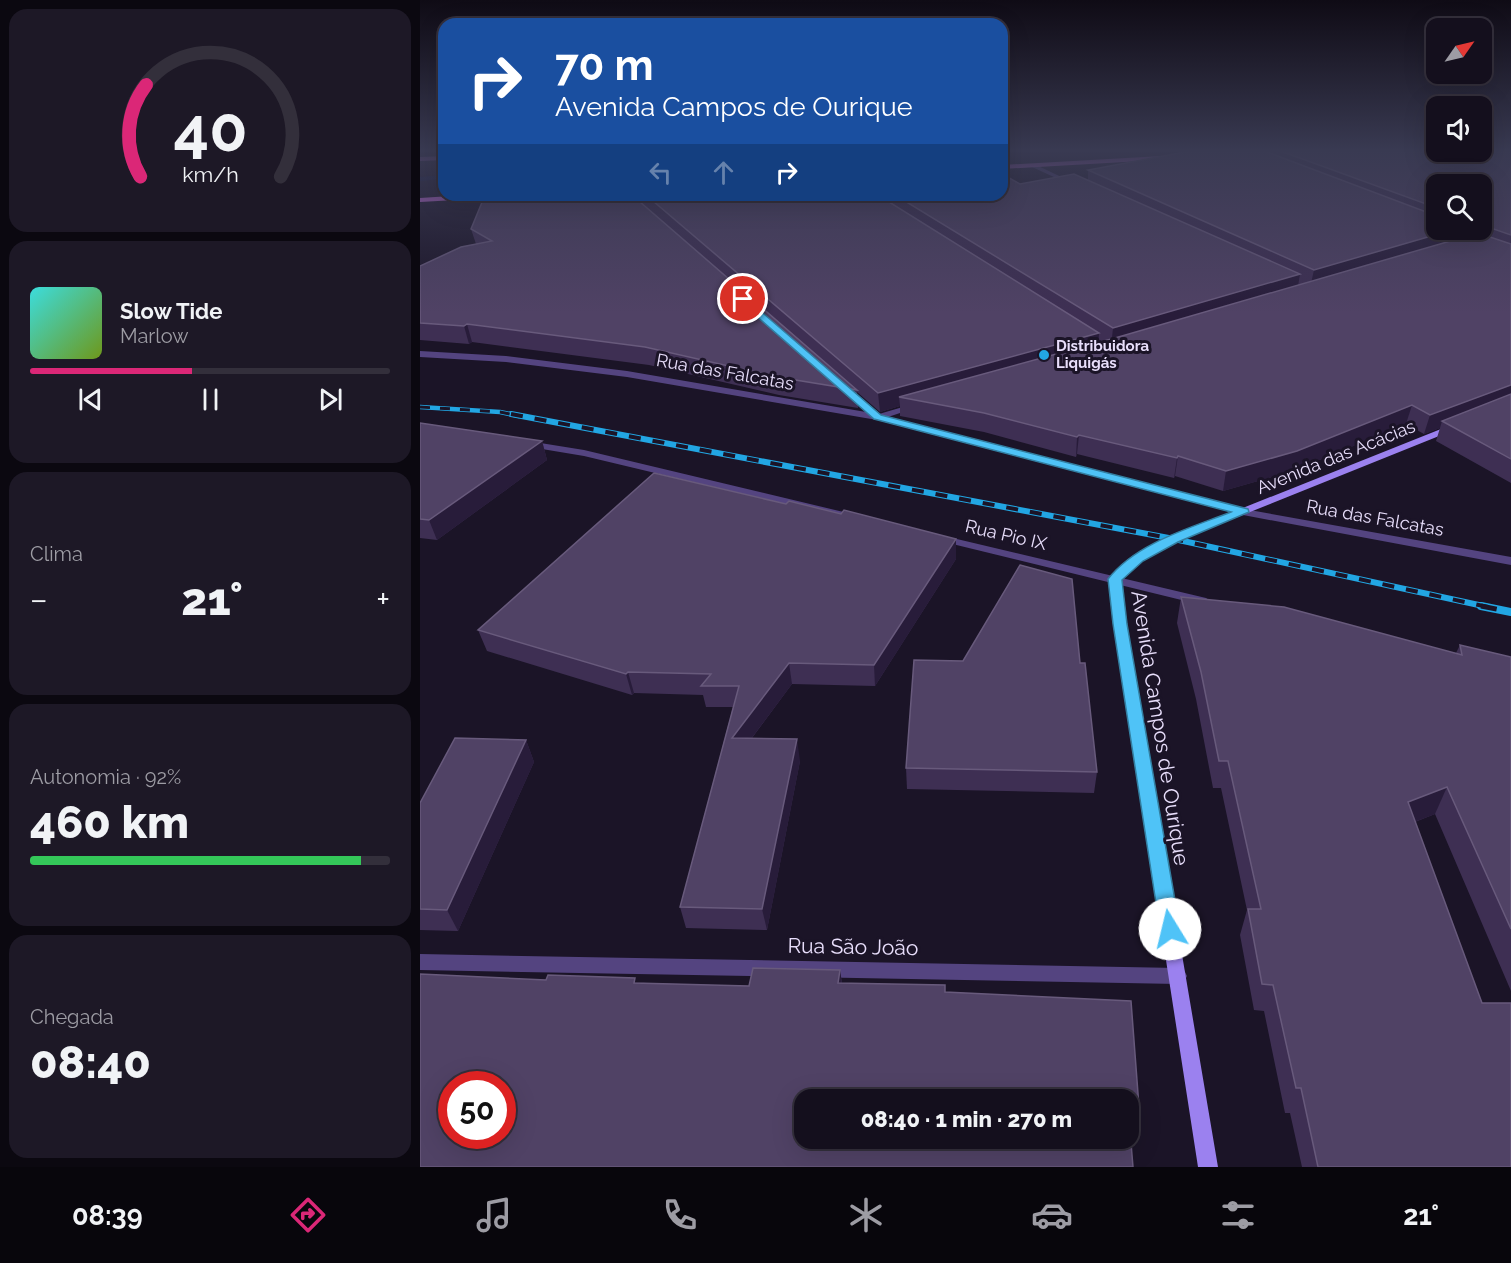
<!DOCTYPE html>
<html lang="pt">
<head>
<meta charset="utf-8">
<style>
	body { margin:0; font-family:Raleway,sans-serif; background:#1d1826; color:#f1f3f6; height:100vh; display:flex; flex-direction:column; font-size:22px; white-space:nowrap }
	* { box-sizing:border-box; margin:0 }
	p { font-size:20px; color:#9d9ca4 }
	.icon { flex:none; width:33px; height:33px; fill:none; stroke:currentColor; stroke-width:2; stroke-linecap:round; stroke-linejoin:round }
	.map { position:relative; flex:1; overflow:hidden }
	.panel { display:flex; flex-direction:column; gap:9px; padding:9px; background:#0b0810; width:420px }
	.panel>* { flex:none }
	.top-card { position:absolute; left:18px; top:18px; width:570px; height:183px; border-radius:18px; box-shadow:0 6px 24px #0002,0 0 0 2px #332f3b; background:#1a4fa0; color:#fff; overflow:hidden }
	.needle { width:39px; rotate:56deg }
	.fabs { position:absolute; left:1006px; top:18px; display:grid; gap:12px }
	.fabs a { display:grid; place-items:center; width:66px; height:66px; border-radius:12px; background:#140f1d; box-shadow:0 6px 24px #0002,0 0 0 2px #332f3b; font-size:30px }
	.speed { position:absolute; left:18px; top:1071px; display:flex; gap:12px; font-size:30px; font-weight:700; text-align:center }
	.speed>* { display:grid; place-content:center; width:78px; height:78px; border-radius:50%; background:#140f1d; box-shadow:0 6px 24px #0002,0 0 0 2px #332f3b; line-height:1 }
	.speed .limit { border:9px solid #d22; background:#fff; color:#111 }
	.pin { position:absolute; display:grid; place-items:center; width:51px; height:51px; color:#fff; margin:-26px; border:3px solid #fff; border-radius:50%; box-shadow:0 2px 6px #0007 }
	.me { position:absolute; width:66px; margin:-33px; rotate:351deg; stroke-linejoin:round; filter:drop-shadow(0 0 4px #0008) }
	.turn { display:flex; align-items:center; gap:21px; height:126px; padding:0 18px; font-size:27px }
	.turn .icon { width:78px; height:78px; stroke-width:2.5 }
	.turn b { display:block; font-size:42px; line-height:51px }
	.lanes { display:flex; align-items:center; height:57px; padding:0 18px; background:#0003; justify-content:center; gap:30px; direction:ltr }
	.lanes .off { opacity:.35 }
	.big { font-size:45px; font-weight:800; line-height:1.1 }
	.panel .card { flex:1; display:flex; flex-direction:column; justify-content:center; gap:9px; min-width:0; padding:0 21px; border-radius:18px; background:#1d1826 }
	.panel .dial { align-items:center; gap:0 }
	.dial svg { height:156px; overflow:visible; fill:none; stroke:#332f3b; stroke-width:7; stroke-linecap:round; text-anchor:middle }
	.dial text { fill:#f1f3f6; stroke:none }
	.song { display:flex; align-items:center; gap:18px }
	.cover { width:72px; height:72px; border-radius:9px; background:linear-gradient(135deg,hsl(180 70% 55%),hsl(80 70% 35%)) }
	.played { height:6px; border-radius:3px; background:linear-gradient(90deg,#db2777 45%,#332f3b 45%) }
	.keys { display:flex; justify-content:space-around; direction:ltr }
	.heat { display:flex; justify-content:space-between; align-items:center; font-size:33px; direction:ltr }
	.charge { height:9px; border-radius:4px; background:linear-gradient(90deg,#34c759 92%,#332f3b 0) }
	.trip { position:absolute; left:374px; top:1089px; width:345px; height:60px; border-radius:18px; background:#140f1d; box-shadow:0 6px 24px #0002,0 0 0 2px #332f3b; font-weight:800; line-height:60px; text-align:center }
	.menu { display:flex; height:96px; justify-content:space-around; align-items:center; background:#08060c; color:#9d9ca4 }
	.menu .icon { width:42px; height:42px }
	.menu .on { color:#db2777 }
	.menu b { font-size:27px; color:#f1f3f6 }
	main { display:flex; flex:1; min-height:0 }
	.map>svg:first-child { display:block }
	.lines { fill:none; stroke-linecap:round; stroke-linejoin:round }
	.stream { fill:#121942; fill-rule:evenodd }
	.minor { fill:#544480; fill-rule:evenodd }
	.secondary { fill:#9b81ef; fill-rule:evenodd }
	.primary { fill:#da73ed; fill-rule:evenodd }
	.rail-far2-casing { stroke:#22a6e3; stroke-width:4.5 }
	.rail-far1-casing { stroke:#22a6e3; stroke-width:6 }
	.rail-casing { stroke:#22a6e3; stroke-width:8 }
	.rail-far2 { stroke:#1b1427; stroke-width:3; stroke-dasharray:10; stroke-linecap:butt }
	.rail-far1 { stroke:#1b1427; stroke-width:4; stroke-dasharray:12; stroke-linecap:butt }
	.rail { stroke:#1b1427; stroke-width:5; stroke-dasharray:16; stroke-linecap:butt }
	.wall { fill:#3e2f53; fill-rule:evenodd }
	.shaded-wall { fill:#281c3a }
	.building { fill:#504265; stroke:#685a7c; stroke-width:1.5; fill-rule:evenodd }
	.route { fill:#4fc3f7; stroke:#337fa1; stroke-width:1.5 }
	.poi-dot { fill:#22a6e3; stroke:#1b1427; stroke-width:2 }
	.labels { text-anchor:middle; stroke-width:6; stroke-linejoin:round; paint-order:stroke }
	.far-poi-label { font-size:15px; font-weight:bold; fill:#e8defb; stroke:#1b1427; text-anchor:start }
	.street-label { font-size:18px; fill:#e8defb; stroke:#1b1427 }
	.near-street-label { font-size:21px; fill:#e8defb; stroke:#1b1427 }
</style>
</head>
<body>
<main>
<section class="panel">
<div class="card dial"><svg viewBox="0 0 100 80">
<path d="M14 69A42 42 0 1 1 86 69"/>
<path d="M14 69A42 42 0 0 1 17 22" stroke="#db2777"/>
<text x="50" y="56" font-size="32" font-weight="700">40</text>
<text x="50" y="72" font-size="11">km/h</text>
</svg></div>
<div class="card">
<div class="song"><i class="cover"></i><div><b>Slow Tide</b><p>Marlow</p></div></div>
<div class="played"></div>
<div class="keys"><svg class="icon" aria-label="previous" viewBox="0 0 24 24"><path d="M18 5L8 12l10 7zM5 5v14"/></svg><svg class="icon" aria-label="pause" viewBox="0 0 24 24"><path d="M8 5v14M16 5v14"/></svg><svg class="icon" aria-label="next" viewBox="0 0 24 24"><path d="M6 5l10 7-10 7zM19 5v14"/></svg></div>
</div>
<div class="card"><p>Clima</p>
<div class="heat"><a>−</a><b class="big">21°</b><a>+</a></div>
</div>
<div class="card"><p>Autonomia · 92%</p><b class="big">460 km</b><div class="charge"></div></div>
<div class="card"><p>Chegada</p><b class="big">08:40</b></div>
</section>
<div class="map">
<svg width="1091" height="1167" viewBox="0 0 1091 1167">
	<rect width="100%" height="100%" fill="#1b1427"/>
	<g class="lines">
		<!-- stream -->
		<polygon class="stream" points="24,175 24,179 0,181 0,177"/>
		<!-- minor -->
		<g class="minor">
			<polygon points="610,164 614,164 654,183 649,184 610,166"/>
			<polygon points="0,351 86,356 207,371 446,412 423,392 421,390 426,387 459,414 493,404 498,407 468,417 824,509 1091,557 1091,565 823,515 457,420 207,377 86,362 0,357"/>
			<polygon points="108,441 164,450 436,515 442,518 436,521 164,456 104,446 103,444"/>
			<polygon points="520,535 786,598 792,602 786,606 516,540 514,538"/>
			<polygon points="0,954 758,968 764,970 767,976 764,982 758,984 0,970"/>
		</g>
		<!-- secondary -->
		<polygon class="secondary" points="1031,425 1034,426 1034,430 758,541 723,561 701,580 706,624 798,1167 778,1167 694,624 689,579 715,555 750,537"/>
		<!-- primary -->
		<g class="primary">
			<polygon points="759,155 756,159 582,169 582,165"/>
			<polygon points="24,156 24,160 0,161 0,157"/>
			<polygon points="46,195 94,195 90,197 0,202 0,198"/>
		</g>
		<defs>
			<polyline id="rail-far2" points="0,407 80,412 99,416"/>
			<polyline id="rail-far1" points="91,414 754,539 1068,607"/>
			<polyline id="rail" points="1061,606 1091,612"/>
		</defs>
		<!-- rail-far2 casing -->
		<use href="#rail-far2" class="rail-far2-casing"/>
		<!-- rail-far1 casing -->
		<use href="#rail-far1" class="rail-far1-casing"/>
		<!-- rail casing -->
		<use href="#rail" class="rail-casing"/>
		<!-- rail-far2 -->
		<use href="#rail-far2" class="rail-far2"/>
		<!-- rail-far1 -->
		<use href="#rail-far1" class="rail-far1"/>
		<!-- rail -->
		<use href="#rail" class="rail"/>
	</g>
	<!-- wall -->
	<g class="wall">
		<path d="M781 149H1091V483L1016 441 1020 428 1004 434 986 424 873 471 803 491 755 476 754 478 657 454 656 457 564 432 480 416V406L460 412 437 392 438 408 359 395 229 365 52 342 49 344 0 340V266L56 244 51 229 214 196 213 195H437L467 201V195H582L600 184 668 180V170ZM1017 184H1062V230H1017Z"/>
		<polygon points="0,423 122,441 127,460 17,540 0,538"/>
		<polygon points="366,504 536,539 536,559 455,686 372,684 332,738 380,761 347,930 266,928 260,907 313,707 286,707 283,695 214,693 212,695 67,651 58,630"/>
		<polygon points="761,597 1036,653 1040,645 1091,657 1091,991 1015,814 995,822 1091,1167 882,1167 870,1113 865,1113 844,1011 834,1010 820,935 827,910 801,788 793,788 776,699 757,623"/>
		<polygon points="660,663 677,772 674,793 487,789 486,768"/>
		<polygon points="106,740 114,762 38,931 0,930 0,803"/>
		<polygon points="420,970 422,983 525,985 525,992 720,1120 715,1139 711,1139 126,980 329,986"/>
	</g>
	<!-- shaded-wall -->
	<g class="shaded-wall">
		<polygon points="1032,230 1043,230 1039,243 890,288 894,270"/>
		<polygon points="880,274 877,292 691,347 693,328"/>
		<polygon points="47,324 52,342 49,344 44,326"/>
		<polygon points="679,333 678,350 479,397 480,406 460,412 458,393"/>
		<polygon points="1091,385 1091,401 1022,421 1020,428 1004,434 1010,415"/>
		<polygon points="992,405 986,424 873,471 803,491 806,471"/>
		<polygon points="659,435 657,454 656,457 657,437"/>
		<polygon points="122,441 127,460 17,540 9,520"/>
		<polygon points="758,456 755,476 754,478 757,458"/>
		<polygon points="536,539 536,559 455,686 454,665"/>
		<polygon points="369,663 372,684 316,759 312,738"/>
		<polygon points="208,672 214,693 212,695 206,674"/>
		<polygon points="377,739 380,761 347,930 342,909"/>
		<polygon points="106,740 114,762 38,931 27,910"/>
		<polygon points="1027,787 1015,814 976,829 988,802"/>
		<polygon points="420,970 423,991 418,983"/>
	</g>
	<!-- building -->
	<g class="building">
		<polygon points="781,149 839,149 1017,216 1017,230 1032,230 894,270 668,170"/>
		<polygon points="855,149 1017,149 1017,152 1062,152 1062,149 1091,149 1091,235 1062,225 1062,184 1017,184 1017,208"/>
		<polygon points="582,174 600,184 654,174 880,274 693,328 475,195 582,195"/>
		<polygon points="65,195 212,195 437,390 357,377 225,347 47,324 44,326 0,323 0,266 41,247 72,241 51,229"/>
		<polygon points="226,195 437,195 439,196 458,195 679,333 458,393"/>
		<polygon points="1058,233 1091,244 1091,385 1010,415 992,405 877,451 806,471 758,456 757,458 659,435 657,437 564,413 479,397 695,338"/>
		<polygon points="1091,394 1091,459 1022,421"/>
		<polygon points="0,423 122,441 9,520 0,519"/>
		<polygon points="234,473 366,504 369,501 421,514 424,510 536,539 454,665 369,663 312,738 377,739 342,909 260,907 319,686 281,686 291,674 208,672 206,674 58,630"/>
		<polygon points="600,565 652,579 660,663 665,663 677,772 486,768 494,660 543,661"/>
		<polygon points="761,597 864,607 1042,655 1040,645 1091,657 1091,929 1027,787 988,802 1062,1003 1091,1003 1091,1167 898,1167 881,1088 876,1088 853,985 842,984 828,909 841,909 808,761 799,761 781,672"/>
		<polygon points="35,738 106,740 27,910 0,909 0,803"/>
		<path d="M333 968 420 970 418 983 525 985V992L711 1001 720 1120 709 1119 713 1167H0V974L126 980 128 975 215 978 214 983 329 986ZM32 1084H82V1136H32ZM384 1100H708V1138H384Z"/>
	</g>
	<!-- sky -->
	<linearGradient id="sky" x2="0" y2="1"><stop stop-color="#0f0b15"/><stop offset="0.48" stop-color="#393a52"/><stop offset="1" stop-color="#393a52" stop-opacity="0"/></linearGradient>
	<rect width="1091" height="313" fill="url(#sky)"/>
	<!-- route -->
	<path class="route" d="M323 296 461 415 828 509 829 512 758 542 723 561 702 580 707 624 760 929 757 935 750 937 743 935 740 929 693 624 688 579C716 543 770 528 811 512L454 419 319 301 318 299Z"/>
	<!-- markers -->
	<circle class="poi-dot" cx="624" cy="355" r="6"/>
	<g class="labels">
		<!-- far-poi labels -->
		<g class="far-poi-label">
			<text x="636" y="351">Distribuidora<tspan x="636" dy="17">Liquigás</tspan></text>
		</g>
		<!-- street labels -->
		<g class="street-label">
			<text transform="translate(305 372) rotate(10)" y="6">Rua das Falcatas</text>
			<text transform="translate(916 457) rotate(-22)" y="6">Avenida das Acácias</text>
			<text transform="translate(955 518) rotate(10)" y="6">Rua das Falcatas</text>
			<text transform="translate(586 535) rotate(13)" y="6">Rua Pio IX</text>
		</g>
		<!-- near-street labels -->
		<g class="near-street-label">
			<text transform="translate(740 728) rotate(81)" y="7">Avenida Campos de Ourique</text>
			<text transform="translate(433 947) rotate(1)" y="7">Rua São João</text>
		</g>
	</g>
</svg>
<div class="fabs">
<a><svg class="needle" viewBox="-14 -14 28 28"><path d="M0-13l5 13h-10z" fill="#e53935"/><path d="M0 13l5-13h-10z" fill="#9d9ca4"/></svg></a>
<a><svg class="icon" aria-label="sound" viewBox="0 0 24 24"><path d="M4 9h4l5-4v14l-5-4H4zM17 9q2 3 0 6"/></svg></a>
<a><svg class="icon" aria-label="search" viewBox="0 0 24 24"><circle cx="10" cy="10" r="6"/><path d="M15 15l6 6"/></svg></a>
</div>
<div class="speed"><div class="limit">50</div></div>
<div class="pin" style="left:323px;top:299px;background:#d93025"><svg class="icon" aria-label="arrive" viewBox="0 0 24 24"><path d="M6 21V4h12l-3 4 3 4H6"/></svg></div>
<svg class="me" style="left:750px;top:929px" viewBox="-20 -20 40 40"><circle r="19" fill="#fff"/><path d="M0-13L10 11 0 6-10 11z" fill="#4fc3f7"/></svg>
<div class="trip">08:40 · 1 min · 270 m</div>
<div class="top-card">
<div class="turn"><svg class="icon" aria-label="right" viewBox="0 0 24 24"><path d="M7 20v-9h11M14 6l5 5-5 5"/></svg><div><b>70 m</b>Avenida Campos de Ourique</div></div>
<div class="lanes"><svg class="icon off" aria-label="left" viewBox="0 0 24 24"><path d="M17 20v-9H6M10 6l-5 5 5 5"/></svg><svg class="icon off" aria-label="ahead" viewBox="0 0 24 24"><path d="M12 20V5M6 11l6-6 6 6"/></svg><svg class="icon" aria-label="right" viewBox="0 0 24 24"><path d="M7 20v-9h11M14 6l5 5-5 5"/></svg></div>
</div>
</div>
</main>
<nav class="menu">
<b>08:39</b>
<svg class="icon on" aria-label="directions" viewBox="0 0 24 24"><path d="M12 3l9 9-9 9-9-9zM9 14v-3h6M13 9l2 2-2 2"/></svg>
<svg class="icon" aria-label="music" viewBox="0 0 24 24"><path d="M9 18V5l10-2v13"/><circle cx="6" cy="18" r="3"/><circle cx="16" cy="16" r="3"/></svg>
<svg class="icon" aria-label="phone" viewBox="0 0 24 24"><path d="M5 4h4l2 5-3 2q2 4 5 5l2-3 5 2v4C11 20 4 13 5 4z"/></svg>
<svg class="icon" aria-label="climate" viewBox="0 0 24 24"><path d="M12 3v18M4 7l16 10M4 17L20 7"/></svg>
<svg class="icon" aria-label="car" viewBox="0 0 24 24"><path d="M5 17H2v-5l4-1 3-4h7l3 4 3 1v5h-3M9 17h6M6 11h13"/><circle cx="7" cy="17" r="2"/><circle cx="17" cy="17" r="2"/></svg>
<svg class="icon" aria-label="filters" viewBox="0 0 24 24"><path d="M4 7h16M4 17h16"/><circle cx="9" cy="7" r="2"/><circle cx="15" cy="17" r="2"/></svg>
<b>21°</b>
</nav>
</body>
</html>
